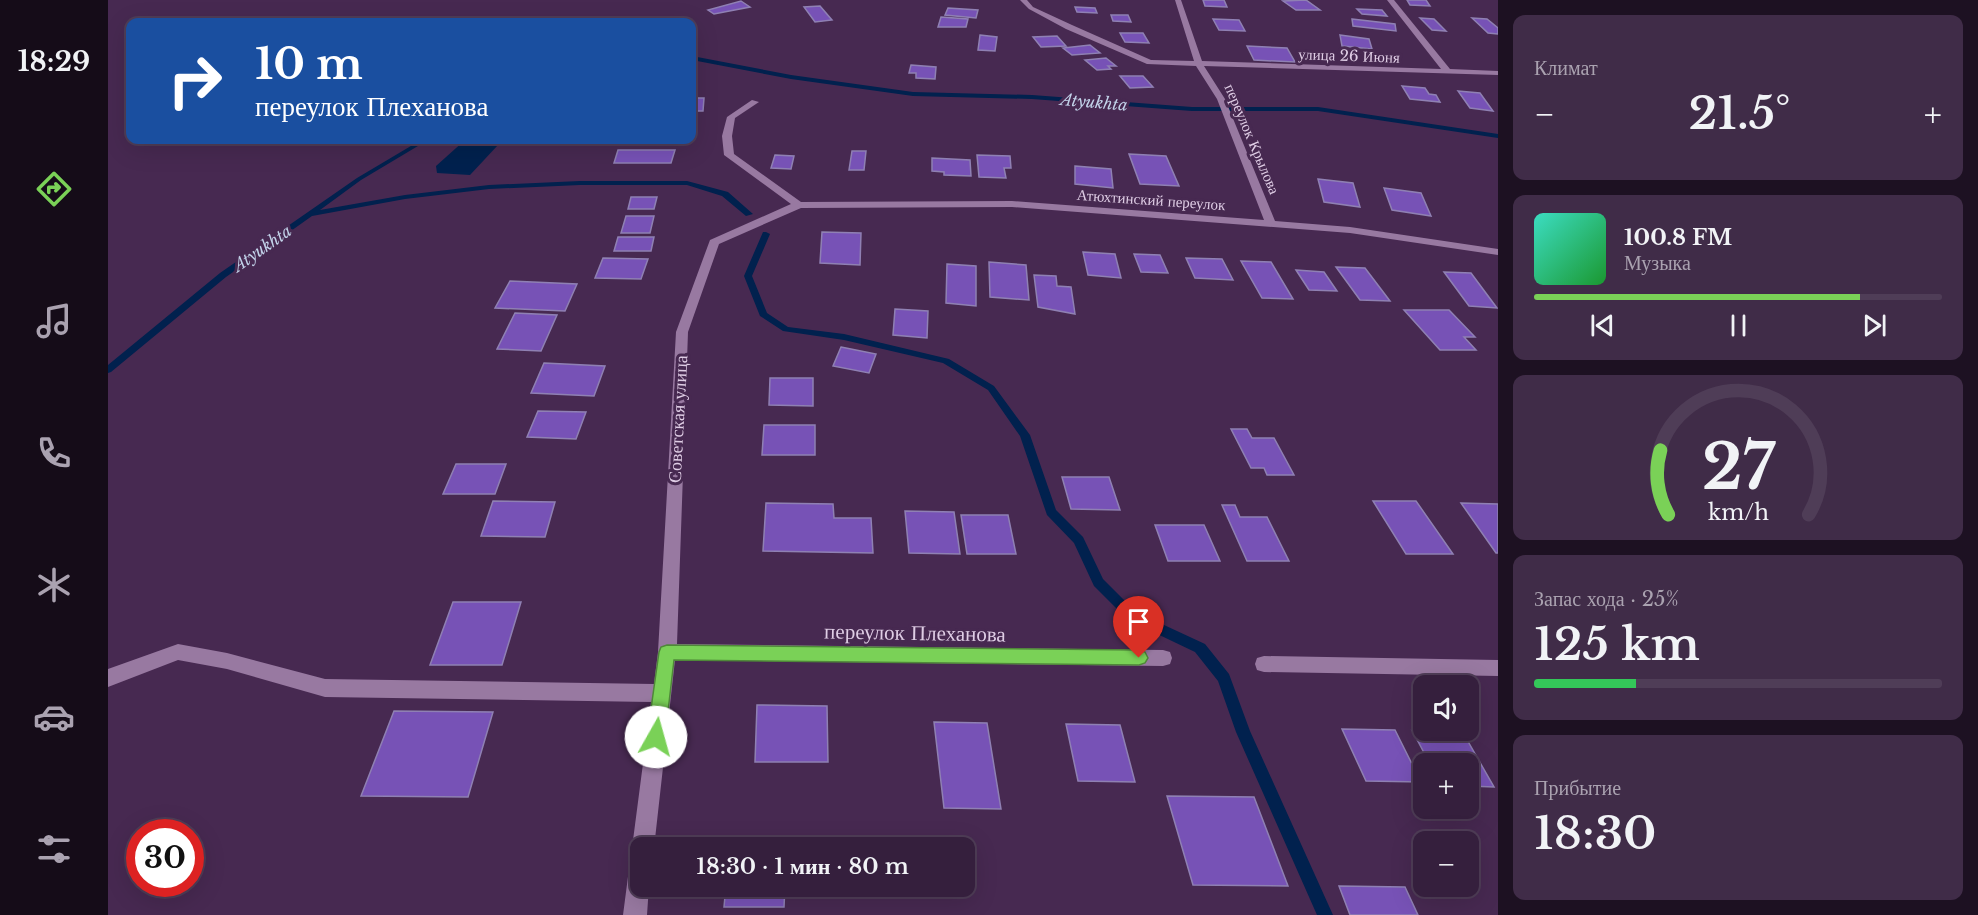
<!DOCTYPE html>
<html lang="ru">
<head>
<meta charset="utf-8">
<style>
	body { margin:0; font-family:"Libre Baskerville",serif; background:#402c48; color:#f1f3f6; height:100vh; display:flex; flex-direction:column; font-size:22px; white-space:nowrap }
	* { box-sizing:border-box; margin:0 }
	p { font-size:20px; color:#aaa2b0 }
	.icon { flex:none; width:33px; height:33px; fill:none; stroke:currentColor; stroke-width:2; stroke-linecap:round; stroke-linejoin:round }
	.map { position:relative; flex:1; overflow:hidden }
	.panel { display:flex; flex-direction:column; gap:15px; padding:15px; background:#1d1122; width:480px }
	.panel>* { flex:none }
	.guide { position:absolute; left:18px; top:18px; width:570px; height:126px; border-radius:12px; box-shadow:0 6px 24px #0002,0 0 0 2px #4f3d57; background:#1a4fa0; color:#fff; overflow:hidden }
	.tools { position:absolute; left:1305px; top:675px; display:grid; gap:12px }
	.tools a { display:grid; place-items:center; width:66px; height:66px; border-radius:12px; background:#351f3d; box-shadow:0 6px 24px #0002,0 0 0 2px #4f3d57; font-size:30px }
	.speed { position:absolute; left:18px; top:819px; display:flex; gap:12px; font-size:30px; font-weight:700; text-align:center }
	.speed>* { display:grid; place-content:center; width:78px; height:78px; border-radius:50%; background:#351f3d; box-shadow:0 6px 24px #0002,0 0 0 2px #4f3d57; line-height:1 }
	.speed .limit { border:9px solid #d22; background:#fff; color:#111 }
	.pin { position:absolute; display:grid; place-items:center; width:51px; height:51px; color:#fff; margin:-62px -26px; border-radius:50% 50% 50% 0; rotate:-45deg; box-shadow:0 0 6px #0007 }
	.pin .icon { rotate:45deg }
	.me { position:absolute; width:66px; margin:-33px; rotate:7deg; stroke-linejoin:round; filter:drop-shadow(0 0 4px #0008) }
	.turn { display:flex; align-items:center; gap:21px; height:126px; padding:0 30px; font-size:27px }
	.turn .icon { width:78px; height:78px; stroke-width:2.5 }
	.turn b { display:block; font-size:42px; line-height:51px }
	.big { font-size:45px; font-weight:600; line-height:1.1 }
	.panel .tile { flex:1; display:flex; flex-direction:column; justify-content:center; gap:9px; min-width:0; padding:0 21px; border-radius:12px; background:#402c48 }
	.panel .dial { align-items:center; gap:0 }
	.dial svg { height:156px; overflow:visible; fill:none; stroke:#4f3d57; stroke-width:7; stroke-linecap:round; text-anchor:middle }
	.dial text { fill:#f1f3f6; stroke:none }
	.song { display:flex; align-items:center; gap:18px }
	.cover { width:72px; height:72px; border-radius:9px; background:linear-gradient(135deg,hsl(170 70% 55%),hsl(130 70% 35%)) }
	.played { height:6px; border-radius:3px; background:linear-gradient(90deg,#7ad157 80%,#4f3d57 80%) }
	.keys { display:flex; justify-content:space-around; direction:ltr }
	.heat { display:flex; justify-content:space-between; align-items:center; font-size:33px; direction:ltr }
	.charge { height:9px; border-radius:4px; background:linear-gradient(90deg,#34c759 25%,#4f3d57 0) }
	.trip { position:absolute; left:522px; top:837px; width:345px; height:60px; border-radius:12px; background:#351f3d; box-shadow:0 6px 24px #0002,0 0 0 2px #4f3d57; font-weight:600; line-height:60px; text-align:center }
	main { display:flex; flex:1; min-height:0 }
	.dock { display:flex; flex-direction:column; width:108px; justify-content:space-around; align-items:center; background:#150c18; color:#aaa2b0 }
	.dock .icon { width:42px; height:42px }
	.dock .active { color:#7ad157 }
	.dock b { font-size:27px; color:#f1f3f6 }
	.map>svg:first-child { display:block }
	.water { fill:#01214e }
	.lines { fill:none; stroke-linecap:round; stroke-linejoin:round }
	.stream { fill:#01214e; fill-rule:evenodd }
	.building { fill:#7752b6; stroke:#8f80b3; stroke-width:1.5 }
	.minor { fill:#9879a1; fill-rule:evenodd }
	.route { fill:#7ad157; stroke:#4f8839; stroke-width:1.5 }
	.labels { text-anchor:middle; stroke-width:6; stroke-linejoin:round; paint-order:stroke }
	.far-street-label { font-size:15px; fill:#dfcde5; stroke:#472951 }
	.far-water-label { font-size:16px; font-style:italic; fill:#c2d2e9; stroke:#472951 }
	.street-label { font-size:18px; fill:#dfcde5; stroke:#472951 }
	.near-street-label { font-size:21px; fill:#dfcde5; stroke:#472951 }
</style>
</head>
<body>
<main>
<nav class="dock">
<b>18:29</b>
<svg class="icon active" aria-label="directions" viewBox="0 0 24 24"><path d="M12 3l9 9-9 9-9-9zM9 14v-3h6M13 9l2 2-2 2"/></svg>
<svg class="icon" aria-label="music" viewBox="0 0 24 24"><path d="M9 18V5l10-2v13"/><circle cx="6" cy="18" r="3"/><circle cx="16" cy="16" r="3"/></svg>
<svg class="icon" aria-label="phone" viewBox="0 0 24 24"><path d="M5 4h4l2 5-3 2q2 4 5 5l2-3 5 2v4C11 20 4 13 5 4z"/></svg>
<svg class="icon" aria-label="climate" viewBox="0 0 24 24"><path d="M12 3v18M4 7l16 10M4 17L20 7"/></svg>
<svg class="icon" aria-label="car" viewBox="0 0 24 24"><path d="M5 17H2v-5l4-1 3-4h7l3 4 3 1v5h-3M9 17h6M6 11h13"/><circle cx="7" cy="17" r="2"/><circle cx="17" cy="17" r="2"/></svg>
<svg class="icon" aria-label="filters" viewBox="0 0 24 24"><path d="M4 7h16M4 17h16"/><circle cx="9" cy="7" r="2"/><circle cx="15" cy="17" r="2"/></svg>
</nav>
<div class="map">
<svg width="1390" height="915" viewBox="0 0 1390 915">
	<rect width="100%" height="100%" fill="#472951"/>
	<!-- water -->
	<polygon class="water" points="357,140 385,140 391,144 362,175 329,173 328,166"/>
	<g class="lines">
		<!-- stream -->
		<g class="stream">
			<polygon points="584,56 683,75 805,92 924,95 1084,107 1210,107 1390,134 1390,138 1210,111 1084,111 924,99 805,96 683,79 584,60"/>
			<polygon points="313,140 320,140 253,180 212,210 297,195 381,185 472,181 579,181 620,192 645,214 638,216 614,196 579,185 472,185 381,189 297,199 204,216 118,277 3,372 0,373 0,365 112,273 249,178"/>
			<polygon points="655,232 658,232 662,234 644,276 659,313 680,327 736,334 841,359 886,386 922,435 948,510 975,537 995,579 1028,612 1097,644 1121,674 1142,731 1225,915 1209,915 1128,732 1110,681 1087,652 1020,620 986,586 966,543 939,515 912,436 880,390 835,363 736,340 675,331 652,316 636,276"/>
		</g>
	</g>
	<!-- building -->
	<g class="building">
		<polygon points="1095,0 1116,0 1119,7 1097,6"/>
		<polygon points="1198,0 1212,10 1188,10 1175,1"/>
		<polygon points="1299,0 1318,0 1322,6 1302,5"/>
		<polygon points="633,1 642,7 606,14 600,10"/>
		<polygon points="712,6 724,20 707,22 696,7"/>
		<polygon points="967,7 987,8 989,13 969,12"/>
		<polygon points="840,8 870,10 868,18 837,15"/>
		<polygon points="1249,9 1274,10 1279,16 1254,14"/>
		<polygon points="1003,15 1020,15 1023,22 1005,21"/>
		<polygon points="833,17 860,19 858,27 830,27"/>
		<polygon points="1312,18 1326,19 1338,31 1324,30"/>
		<polygon points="1364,18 1379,19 1390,28 1390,34 1380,33"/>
		<polygon points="1105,19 1131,20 1137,31 1111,30"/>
		<polygon points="1244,19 1287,24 1288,31 1245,26"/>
		<polygon points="1012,33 1035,33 1041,43 1017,42"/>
		<polygon points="872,35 889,37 887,51 870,50"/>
		<polygon points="1232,35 1261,39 1264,49 1234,46"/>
		<polygon points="949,36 958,46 933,47 925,37"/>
		<polygon points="982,45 992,53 964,55 955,48"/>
		<polygon points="1139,46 1179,48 1187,62 1146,60"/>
		<polygon points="998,58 1008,66 1000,66 1003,69 989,70 977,60"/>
		<polygon points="803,65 828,67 827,79 808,78 808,73 801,73"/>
		<polygon points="1012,76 1035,76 1045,87 1022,88"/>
		<polygon points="1294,86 1317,88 1321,94 1328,95 1332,102 1302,99"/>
		<polygon points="1350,91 1372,93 1385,111 1362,108"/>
		<polygon points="584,98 596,98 595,111 584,111"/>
		<polygon points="510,150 567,150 563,163 506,163"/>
		<polygon points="744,151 758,151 756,170 741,170"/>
		<polygon points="1021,154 1058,156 1071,186 1032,184"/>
		<polygon points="667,155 686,156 683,169 663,168"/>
		<polygon points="869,155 902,156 903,168 896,168 898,178 871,177"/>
		<polygon points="824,158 862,160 863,176 836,175 836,172 824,171"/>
		<polygon points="967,166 1003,169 1005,188 967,184"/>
		<polygon points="1210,179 1245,183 1252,207 1216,202"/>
		<polygon points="1276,188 1313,193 1323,216 1284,210"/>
		<polygon points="523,197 549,197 546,209 520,209"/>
		<polygon points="518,216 546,216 542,233 513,233"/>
		<polygon points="714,232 753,233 752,265 712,263"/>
		<polygon points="510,237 546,237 543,251 506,251"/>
		<polygon points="975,252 1007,254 1013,278 980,275"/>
		<polygon points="1026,254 1052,255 1060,273 1033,272"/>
		<polygon points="495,258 540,259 533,279 487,278"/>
		<polygon points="1078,258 1114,259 1125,280 1087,278"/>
		<polygon points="1133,261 1163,262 1185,299 1154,298"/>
		<polygon points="881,262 918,265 921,300 882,297"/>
		<polygon points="839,264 868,266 868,306 838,303"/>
		<polygon points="1228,267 1257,268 1282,301 1252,300"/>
		<polygon points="1188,270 1216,272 1229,291 1201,290"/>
		<polygon points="1336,272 1363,273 1389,308 1361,306"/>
		<polygon points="926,275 948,276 949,286 963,287 967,314 930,307"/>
		<polygon points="402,281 469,284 457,311 387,308"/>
		<polygon points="787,309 820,311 819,338 785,335"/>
		<polygon points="1296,310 1341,310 1367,337 1356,337 1368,350 1332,350"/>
		<polygon points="407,313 449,315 433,351 389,349"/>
		<polygon points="733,347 768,354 761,373 725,366"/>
		<polygon points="436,363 497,366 486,396 423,393"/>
		<polygon points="662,378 705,378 705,406 661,405"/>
		<polygon points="430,411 478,412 468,439 419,437"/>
		<polygon points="656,425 707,425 707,455 654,455"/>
		<polygon points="1123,429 1139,429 1144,438 1166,438 1186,475 1159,475 1156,468 1143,468"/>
		<polygon points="348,464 398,464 387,494 335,494"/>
		<polygon points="954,477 1001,477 1012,510 963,509"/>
		<polygon points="385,501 447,502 437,537 373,536"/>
		<polygon points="1265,501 1308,501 1345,554 1298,554"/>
		<polygon points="658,503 725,504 726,518 763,518 765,553 655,551"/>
		<polygon points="1353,503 1390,504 1390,553 1388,553"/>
		<polygon points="1114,505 1127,505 1132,517 1159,517 1181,561 1139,561"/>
		<polygon points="797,511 846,512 852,554 801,553"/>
		<polygon points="853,515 900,515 908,554 859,554"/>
		<polygon points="1047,525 1096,525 1112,561 1060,561"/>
		<polygon points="345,602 413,602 394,665 322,665"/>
		<polygon points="649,705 719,706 720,762 647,762"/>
		<polygon points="286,711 385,712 360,797 253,796"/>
		<polygon points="826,722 879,723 893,809 836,808"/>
		<polygon points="958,724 1012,725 1027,782 970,781"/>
		<polygon points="1234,729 1287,730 1313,782 1258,781"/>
		<polygon points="1304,730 1354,731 1386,787 1360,786 1360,764 1322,764"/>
		<polygon points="1059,796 1146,797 1180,886 1085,885"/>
		<polygon points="618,886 677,886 676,907 616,907"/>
		<polygon points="1231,886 1297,887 1310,915 1242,915"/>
	</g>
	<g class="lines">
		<!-- minor -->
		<g class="minor">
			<polygon points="912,0 919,0 925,7 964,25 1043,60 1086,61 1067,0 1073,0 1094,61 1333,69 1279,0 1286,0 1342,69 1390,71 1390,75 1096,66 1117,99 1167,221 1242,227 1390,249 1390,255 1242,233 904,207 693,208 611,244 580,332 569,644 1055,650 1062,652 1064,658 1062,664 1055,666 567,660 546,848 532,848 532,858 527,856 524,848 543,702 217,697 119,669 70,660 0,687 0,669 70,644 119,653 217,679 546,684 550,652 568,332 602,240 683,204 616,155 614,136 619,117 644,100 651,102 627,118 624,136 626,154 693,202 904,201 1156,220 1109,99 1088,66 1039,64 958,29 921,9"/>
			<polygon points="1156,656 1390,660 1390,676 1156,672 1149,670 1147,664 1149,658"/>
			<polygon points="532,858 532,886 541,886 539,915 515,915 521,869 524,861"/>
		</g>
	</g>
	<!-- route -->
	<polygon class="route" points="559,645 1031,650 1037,652 1040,658 1037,663 1031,665 566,660 557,737 555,743 548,746 542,743 539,737 551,652 553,647"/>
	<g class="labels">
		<!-- far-street labels -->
		<g class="far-street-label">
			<text transform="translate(1241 56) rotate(2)" y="5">улица 26 Июня</text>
			<text transform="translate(1144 139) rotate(67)" y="5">переулок Крылова</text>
			<text transform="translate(1043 200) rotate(4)" y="5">Атюхтинский переулок</text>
		</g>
		<!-- far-water labels -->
		<g class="far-water-label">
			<text transform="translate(986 102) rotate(5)" y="6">Atyukhta</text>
			<text transform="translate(154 248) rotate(-35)" y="6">Atyukhta</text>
		</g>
		<!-- street labels -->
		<g class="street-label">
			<text transform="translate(570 419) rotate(-87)" y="6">Советская улица</text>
		</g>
		<!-- near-street labels -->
		<g class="near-street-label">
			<text transform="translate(807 633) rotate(1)" y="7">переулок Плеханова</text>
		</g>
	</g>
</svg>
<div class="tools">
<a><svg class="icon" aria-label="sound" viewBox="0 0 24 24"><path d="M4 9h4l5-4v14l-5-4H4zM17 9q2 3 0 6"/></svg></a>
<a>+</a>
<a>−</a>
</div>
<div class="speed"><div class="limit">30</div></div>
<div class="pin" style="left:1031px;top:658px;background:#d93025"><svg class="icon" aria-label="arrive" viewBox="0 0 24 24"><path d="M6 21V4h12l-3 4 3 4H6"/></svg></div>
<svg class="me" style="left:548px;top:737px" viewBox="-20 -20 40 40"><circle r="19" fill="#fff"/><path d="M0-13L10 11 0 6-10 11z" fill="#7ad157"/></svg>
<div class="trip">18:30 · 1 мин · 80 m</div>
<div class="guide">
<div class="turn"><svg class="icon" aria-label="right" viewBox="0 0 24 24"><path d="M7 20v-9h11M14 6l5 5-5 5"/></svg><div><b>10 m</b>переулок Плеханова</div></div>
</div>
</div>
<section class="panel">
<div class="tile"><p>Климат</p>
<div class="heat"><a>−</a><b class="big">21.5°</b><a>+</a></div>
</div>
<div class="tile">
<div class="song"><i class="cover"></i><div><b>100.8 FM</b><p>Музыка</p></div></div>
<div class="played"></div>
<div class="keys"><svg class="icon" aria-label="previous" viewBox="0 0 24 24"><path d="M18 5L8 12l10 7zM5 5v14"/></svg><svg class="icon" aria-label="pause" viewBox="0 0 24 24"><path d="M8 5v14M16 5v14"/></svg><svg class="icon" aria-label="next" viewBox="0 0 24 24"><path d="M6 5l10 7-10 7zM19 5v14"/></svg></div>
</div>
<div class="tile dial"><svg viewBox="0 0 100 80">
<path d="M14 69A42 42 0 1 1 86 69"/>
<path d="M14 69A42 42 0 0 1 10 36" stroke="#7ad157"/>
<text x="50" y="56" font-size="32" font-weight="700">27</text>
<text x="50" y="72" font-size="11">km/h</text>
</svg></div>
<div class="tile"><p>Запас хода · 25%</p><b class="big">125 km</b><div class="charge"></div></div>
<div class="tile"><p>Прибытие</p><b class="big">18:30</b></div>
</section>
</main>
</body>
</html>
